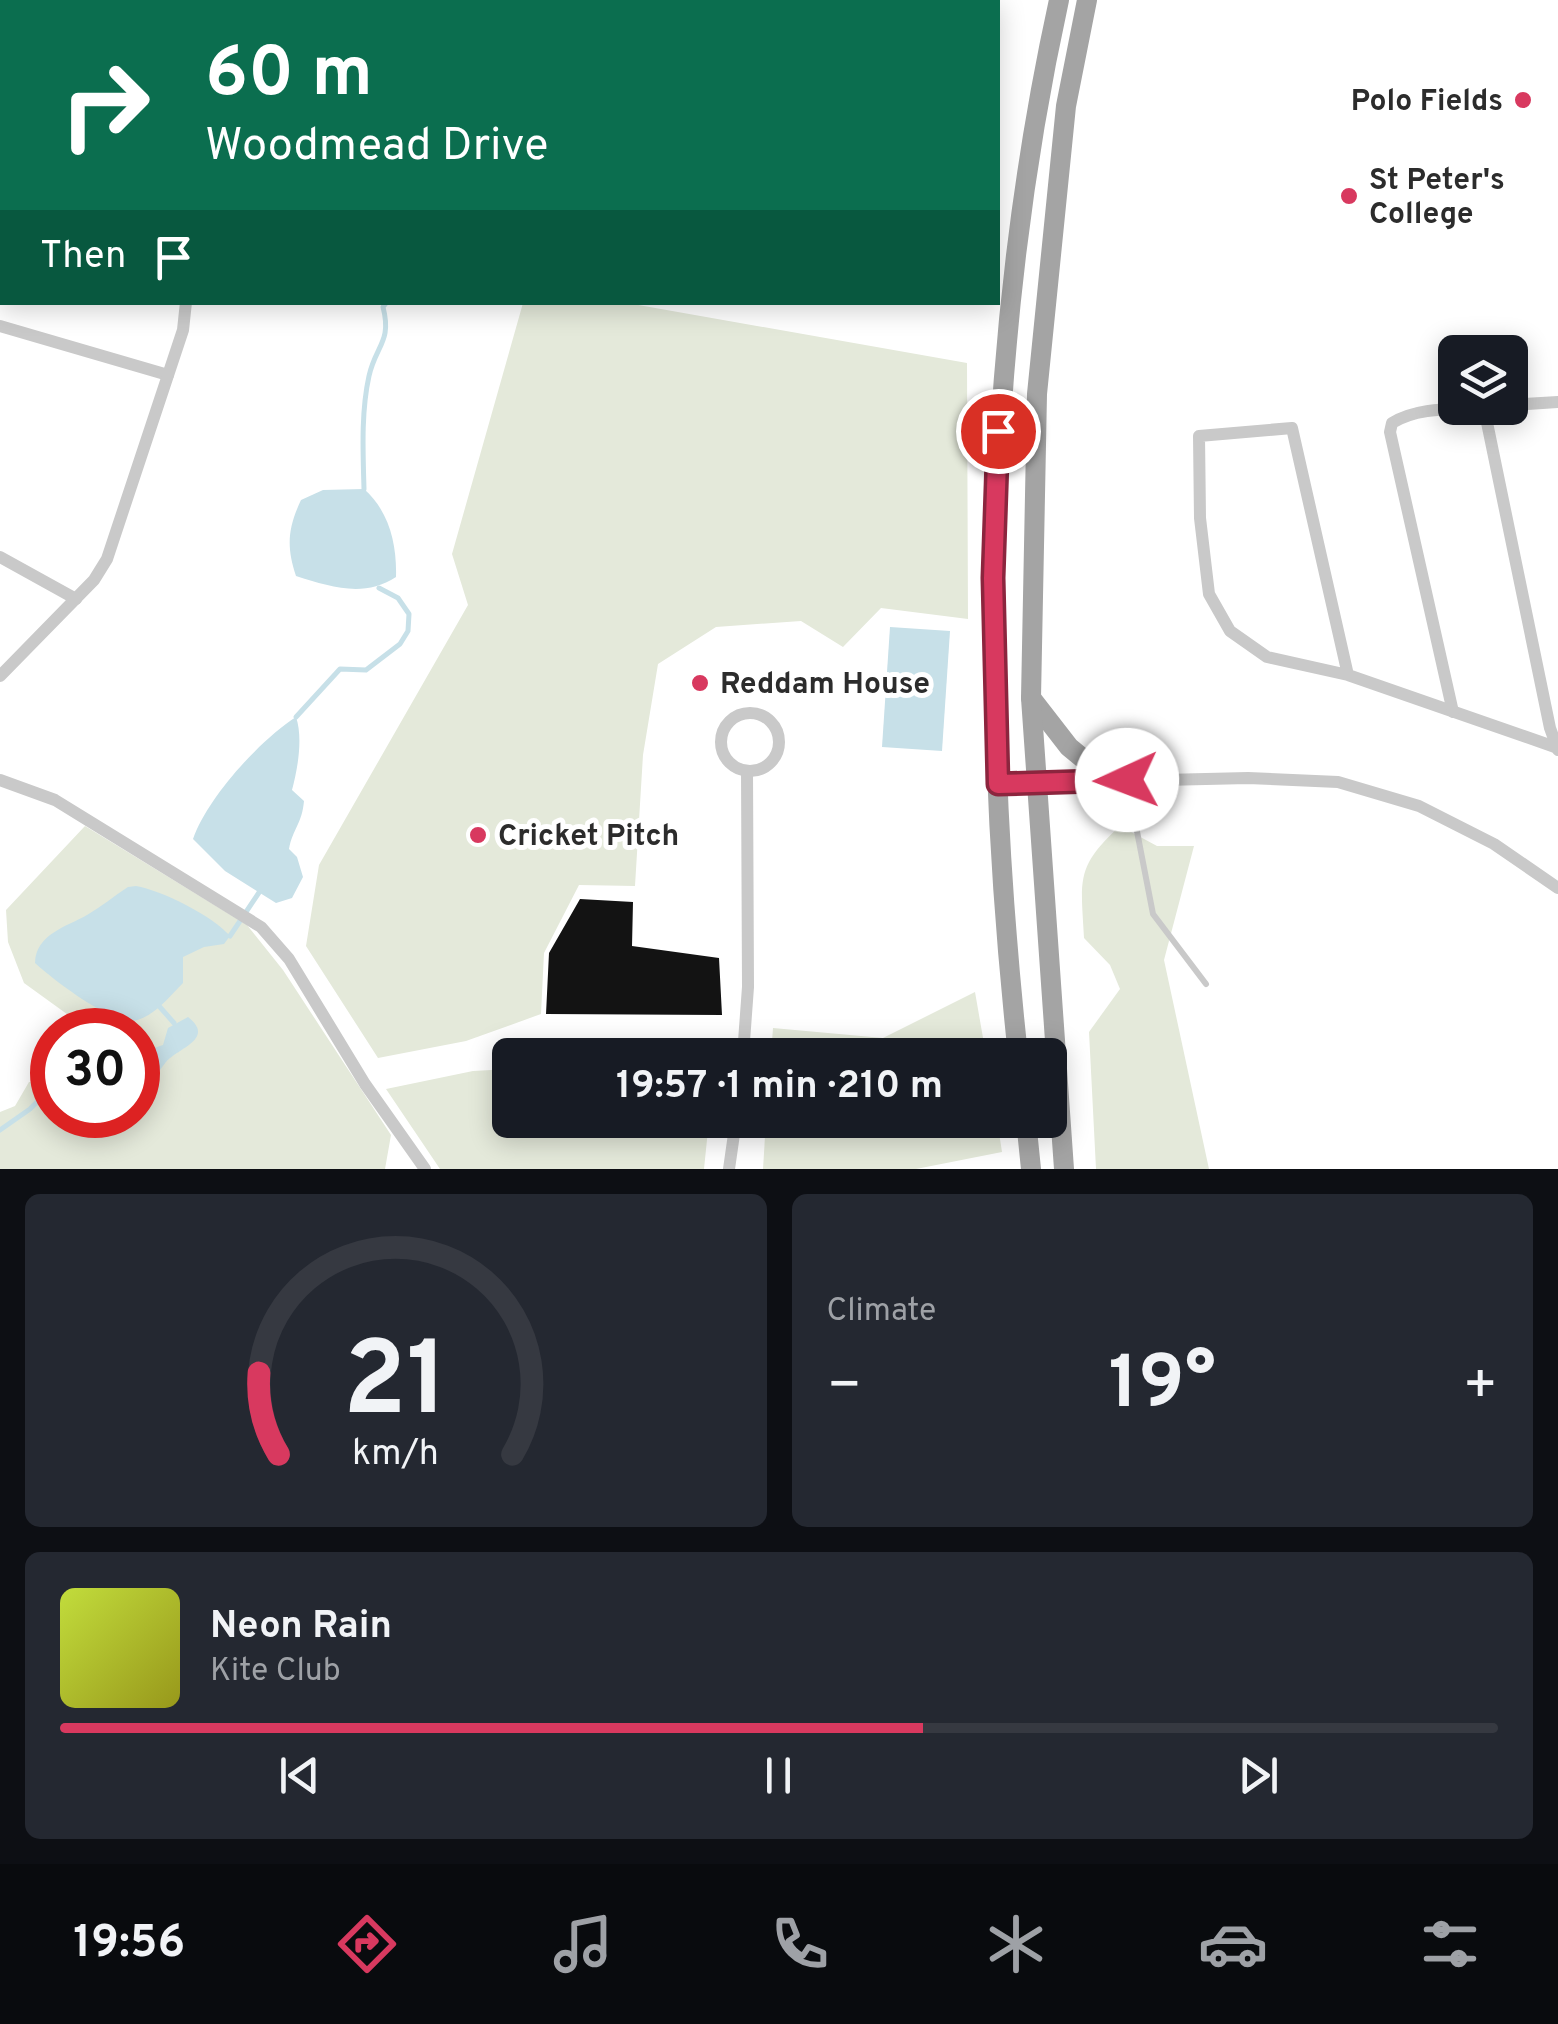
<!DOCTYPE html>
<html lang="en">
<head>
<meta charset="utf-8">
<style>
	body { margin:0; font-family:Overpass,sans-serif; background:#242831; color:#f1f3f6; height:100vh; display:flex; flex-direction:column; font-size:38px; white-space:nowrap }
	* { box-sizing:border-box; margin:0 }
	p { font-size:32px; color:#9ea1a6 }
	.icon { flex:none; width:55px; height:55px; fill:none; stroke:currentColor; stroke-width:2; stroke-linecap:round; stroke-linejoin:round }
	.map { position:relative; height:1169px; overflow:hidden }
	.drawer { display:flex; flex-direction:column; gap:25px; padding:25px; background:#0d0f14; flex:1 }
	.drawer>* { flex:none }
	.guide { position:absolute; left:0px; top:0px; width:1000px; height:305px; box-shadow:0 5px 25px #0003; background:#0b6e4f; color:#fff; overflow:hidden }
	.tools { position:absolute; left:1438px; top:335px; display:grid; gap:20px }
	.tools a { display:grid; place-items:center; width:90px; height:90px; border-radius:15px; background:#171b24; box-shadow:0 5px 25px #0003; font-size:50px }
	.speed { position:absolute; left:30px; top:1008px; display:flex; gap:20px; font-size:50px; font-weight:700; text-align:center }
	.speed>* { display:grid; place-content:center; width:130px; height:130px; border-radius:50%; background:#171b24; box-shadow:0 5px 25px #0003; line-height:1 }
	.speed .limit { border:15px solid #d22; background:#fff; color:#111 }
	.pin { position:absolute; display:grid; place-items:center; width:85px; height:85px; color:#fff; margin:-42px; border:5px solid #fff; border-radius:50%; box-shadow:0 2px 10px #0007 }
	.me { position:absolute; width:110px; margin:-55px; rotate:268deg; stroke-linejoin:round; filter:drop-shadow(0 0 8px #0008) }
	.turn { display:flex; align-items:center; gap:35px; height:210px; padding:0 40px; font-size:45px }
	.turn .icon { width:130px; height:130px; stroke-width:2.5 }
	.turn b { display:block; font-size:70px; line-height:85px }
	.then { display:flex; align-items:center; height:95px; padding:0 40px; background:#0003; gap:20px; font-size:38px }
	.big { font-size:75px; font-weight:700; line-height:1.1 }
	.drawer .widget { flex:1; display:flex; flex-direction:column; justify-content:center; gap:15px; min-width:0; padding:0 35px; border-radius:15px; background:#242831 }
	.drawer .dial { align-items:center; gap:0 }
	.dial svg { height:260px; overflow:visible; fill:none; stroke:#363941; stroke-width:7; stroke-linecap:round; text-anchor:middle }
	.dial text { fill:#f1f3f6; stroke:none }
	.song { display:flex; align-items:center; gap:30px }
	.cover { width:120px; height:120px; border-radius:15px; background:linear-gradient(135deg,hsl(70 70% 55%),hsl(60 70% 35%)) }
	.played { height:10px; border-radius:5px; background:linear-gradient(90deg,#d8395f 60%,#363941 60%) }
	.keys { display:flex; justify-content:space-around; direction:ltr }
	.heat { display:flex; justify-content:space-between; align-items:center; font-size:55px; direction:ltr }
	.drawer .tiles { flex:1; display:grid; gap:25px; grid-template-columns:1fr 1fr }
	.widget:last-child { grid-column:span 2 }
	.trip { position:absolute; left:492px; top:1038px; width:575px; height:100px; border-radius:15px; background:#171b24; box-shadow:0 5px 25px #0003; font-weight:700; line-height:100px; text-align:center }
	.tab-bar { display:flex; height:160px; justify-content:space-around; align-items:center; background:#090b0e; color:#9ea1a6 }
	.tab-bar .icon { width:70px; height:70px }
	.tab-bar .on { color:#d8395f }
	.tab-bar b { font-size:45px; color:#f1f3f6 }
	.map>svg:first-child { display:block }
	.green { fill:#e4e9da }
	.water { fill:#c7e0e8 }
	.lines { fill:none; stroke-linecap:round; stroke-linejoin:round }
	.stream { stroke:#c7e0e8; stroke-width:5 }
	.building { fill:#131313 }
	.service { stroke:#c9c9c9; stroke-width:6 }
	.minor { stroke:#c9c9c9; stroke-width:12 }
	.primary { stroke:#a4a4a4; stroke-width:20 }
	.route-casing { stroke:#8c253e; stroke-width:25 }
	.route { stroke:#d8395f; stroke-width:18 }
	.poi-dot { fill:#d8395f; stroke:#fff; stroke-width:4 }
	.labels { text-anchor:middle; stroke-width:10; stroke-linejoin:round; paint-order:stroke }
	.poi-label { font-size:30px; font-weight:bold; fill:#2c2c2c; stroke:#fff; text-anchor:start }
</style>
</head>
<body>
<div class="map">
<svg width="1558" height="1169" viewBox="0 0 1558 1169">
	<rect width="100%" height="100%" fill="#fff"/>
	<!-- green -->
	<g class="green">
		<polygon points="523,303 627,303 967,363 968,619 881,608 843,647 801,621 716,627 658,664 643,755 635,886 579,885 544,953 541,1014 466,1041 378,1058 306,946 319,865 468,605 452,554"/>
		<polygon points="85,826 247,925 283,970 391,1135 385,1169 0,1169 0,1112 15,1106 29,1082 52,1080 52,1115 138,1115 138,1030 89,1030 24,983 8,942 6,910"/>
		<path d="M1120 826 1157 846H1194L1164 960 1209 1169H1096L1089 1032 1120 989 1110 965 1084 938C1081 880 1075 867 1120 826Z"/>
		<polygon points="975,992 986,1055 771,1055 773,1028 883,1038"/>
		<polygon points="510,1069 510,1120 709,1120 704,1169 440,1169 386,1089 473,1071"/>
		<polygon points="766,1120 997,1120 1002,1152 916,1169 763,1169"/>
	</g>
	<!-- water -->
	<g class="water">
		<path d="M364 489C389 511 397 544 396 577 364 598 331 587 296 576 286 546 288 528 301 500L323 490Z"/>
		<polygon points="890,627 950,631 942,751 882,747"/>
		<path d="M296 717C303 737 298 768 292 790L304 801C302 824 293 828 289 849L297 857 303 877 292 898 276 903 225 871 193 839C208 797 259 741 296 717Z"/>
		<path d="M136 886C161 890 213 916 230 936L224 944 204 947 183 957V983C169 997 152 1019 132 1021 110 1023 51 978 35 963 36 934 66 927 87 915 101 907 114 896 128 887Z"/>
		<path d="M188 1017C216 1039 178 1048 166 1062 156 1074 148 1089 138 1101 137 1074 133 1053 163 1045L168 1028Z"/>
	</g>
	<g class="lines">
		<!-- stream -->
		<g class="stream">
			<polyline points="461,2 462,0"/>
			<path d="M364 489C363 452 361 412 369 376 376 345 392 342 383 307L387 302"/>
			<polyline points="296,717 340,669 366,670 400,644 408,631 409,614 398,598 379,588"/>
			<polyline points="230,936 260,891"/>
			<polyline points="159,1006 174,1023"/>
			<polyline points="0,1130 30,1109 52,1087"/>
		</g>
	</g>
	<!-- building -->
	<polygon class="building" points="580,899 633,902 632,946 719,958 722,1015 546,1014 549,953"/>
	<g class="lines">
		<!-- service -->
		<polyline class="service" points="1128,785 1153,914 1206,984"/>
		<!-- minor -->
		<g class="minor">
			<polyline points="522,0 527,2"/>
			<polyline points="206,2 206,0"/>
			<polyline points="686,2 687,0"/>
			<polyline points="888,2 888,0"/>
			<polyline points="0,98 2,98"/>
			<polyline points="0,326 168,375"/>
			<polyline points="1510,405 1558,402"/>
			<polyline points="1484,408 1550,728 1558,750"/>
			<polyline points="0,557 76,599"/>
			<polyline points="1348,675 1292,428 1199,436 1200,518 1209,594 1230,631 1267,657 1348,675 1555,747"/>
			<polyline points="0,676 94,580 107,559 183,330 186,302"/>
			<path d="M1453 712 1390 432 1392 423C1414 409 1445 409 1471 408"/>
			<circle cx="750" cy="742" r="29"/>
			<polyline points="0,780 55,800 261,927 289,959 365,1084 425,1169"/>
			<polyline points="999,784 1248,778 1338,782 1419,806 1494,844 1558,888"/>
			<polyline points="743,1055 748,987 747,771"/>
			<polyline points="729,1169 736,1120"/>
		</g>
		<!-- primary -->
		<g class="primary">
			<polyline points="1031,698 1069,747 1086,761 1127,780"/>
			<path d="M1018 1055C980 704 983 346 1059 0"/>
			<polyline points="1026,1120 1031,1169"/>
			<polyline points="1064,1169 1031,698 1037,394 1066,106 1087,0"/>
		</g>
	</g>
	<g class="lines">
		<defs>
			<polyline id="route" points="998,431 993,578 998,784 1127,780"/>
		</defs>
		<!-- route casing -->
		<use href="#route" class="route-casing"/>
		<!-- route -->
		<use href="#route" class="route"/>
	</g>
	<!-- markers -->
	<g class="poi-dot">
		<circle cx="1523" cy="100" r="10"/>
		<circle cx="1349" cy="196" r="10"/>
		<circle cx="700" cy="683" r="10"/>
		<circle cx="478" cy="835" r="10"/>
	</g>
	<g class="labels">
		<!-- poi labels -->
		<g class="poi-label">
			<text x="1503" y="110" text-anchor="end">Polo Fields</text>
			<text x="1369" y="189">St Peter's<tspan x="1369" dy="34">College</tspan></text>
			<text x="720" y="693">Reddam House</text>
			<text x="498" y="845">Cricket Pitch</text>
		</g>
	</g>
</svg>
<div class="tools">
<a><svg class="icon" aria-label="layers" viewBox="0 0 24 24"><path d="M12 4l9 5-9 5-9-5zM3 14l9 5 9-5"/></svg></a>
</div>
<div class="speed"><div class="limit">30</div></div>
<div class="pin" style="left:998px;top:431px;background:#d93025"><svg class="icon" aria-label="arrive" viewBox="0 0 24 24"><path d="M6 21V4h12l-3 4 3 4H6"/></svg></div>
<svg class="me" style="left:1127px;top:780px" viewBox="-20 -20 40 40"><circle r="19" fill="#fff"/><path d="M0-13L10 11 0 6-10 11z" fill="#d8395f"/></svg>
<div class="trip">19:57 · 1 min · 210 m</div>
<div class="guide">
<div class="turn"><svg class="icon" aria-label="right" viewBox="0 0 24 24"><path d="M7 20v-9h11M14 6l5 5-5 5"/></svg><div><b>60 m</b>Woodmead Drive</div></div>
<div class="then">Then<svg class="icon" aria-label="arrive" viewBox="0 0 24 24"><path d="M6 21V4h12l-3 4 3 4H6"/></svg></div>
</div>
</div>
<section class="drawer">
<div class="tiles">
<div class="widget dial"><svg viewBox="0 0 100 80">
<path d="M14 69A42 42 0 1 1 86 69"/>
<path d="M14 69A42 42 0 0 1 8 44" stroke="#d8395f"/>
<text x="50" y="56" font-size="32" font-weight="700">21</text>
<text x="50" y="72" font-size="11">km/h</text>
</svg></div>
<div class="widget"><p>Climate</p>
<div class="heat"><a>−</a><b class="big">19°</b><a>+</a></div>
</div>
<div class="widget">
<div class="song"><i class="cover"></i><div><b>Neon Rain</b><p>Kite Club</p></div></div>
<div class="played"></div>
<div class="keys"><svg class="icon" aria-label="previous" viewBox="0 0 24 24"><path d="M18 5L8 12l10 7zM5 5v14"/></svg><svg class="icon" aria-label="pause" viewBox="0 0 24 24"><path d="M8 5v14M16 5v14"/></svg><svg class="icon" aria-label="next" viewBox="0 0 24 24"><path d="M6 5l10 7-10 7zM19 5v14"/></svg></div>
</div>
</div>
</section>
<nav class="tab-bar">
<b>19:56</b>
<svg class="icon on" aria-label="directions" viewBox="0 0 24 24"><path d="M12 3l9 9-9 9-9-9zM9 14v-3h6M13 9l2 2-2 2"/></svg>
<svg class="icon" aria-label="music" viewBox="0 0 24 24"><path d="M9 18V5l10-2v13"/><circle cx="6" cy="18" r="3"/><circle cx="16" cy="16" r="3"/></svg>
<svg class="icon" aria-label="phone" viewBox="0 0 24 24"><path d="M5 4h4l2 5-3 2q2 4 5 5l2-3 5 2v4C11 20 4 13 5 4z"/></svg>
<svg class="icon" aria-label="climate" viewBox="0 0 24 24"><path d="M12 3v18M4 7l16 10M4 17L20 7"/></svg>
<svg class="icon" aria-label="car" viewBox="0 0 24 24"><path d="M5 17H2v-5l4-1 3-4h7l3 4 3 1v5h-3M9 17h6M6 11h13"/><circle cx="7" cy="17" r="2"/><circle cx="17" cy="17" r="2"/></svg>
<svg class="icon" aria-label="filters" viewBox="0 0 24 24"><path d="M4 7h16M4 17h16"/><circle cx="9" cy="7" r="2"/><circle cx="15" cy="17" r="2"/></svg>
</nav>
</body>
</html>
